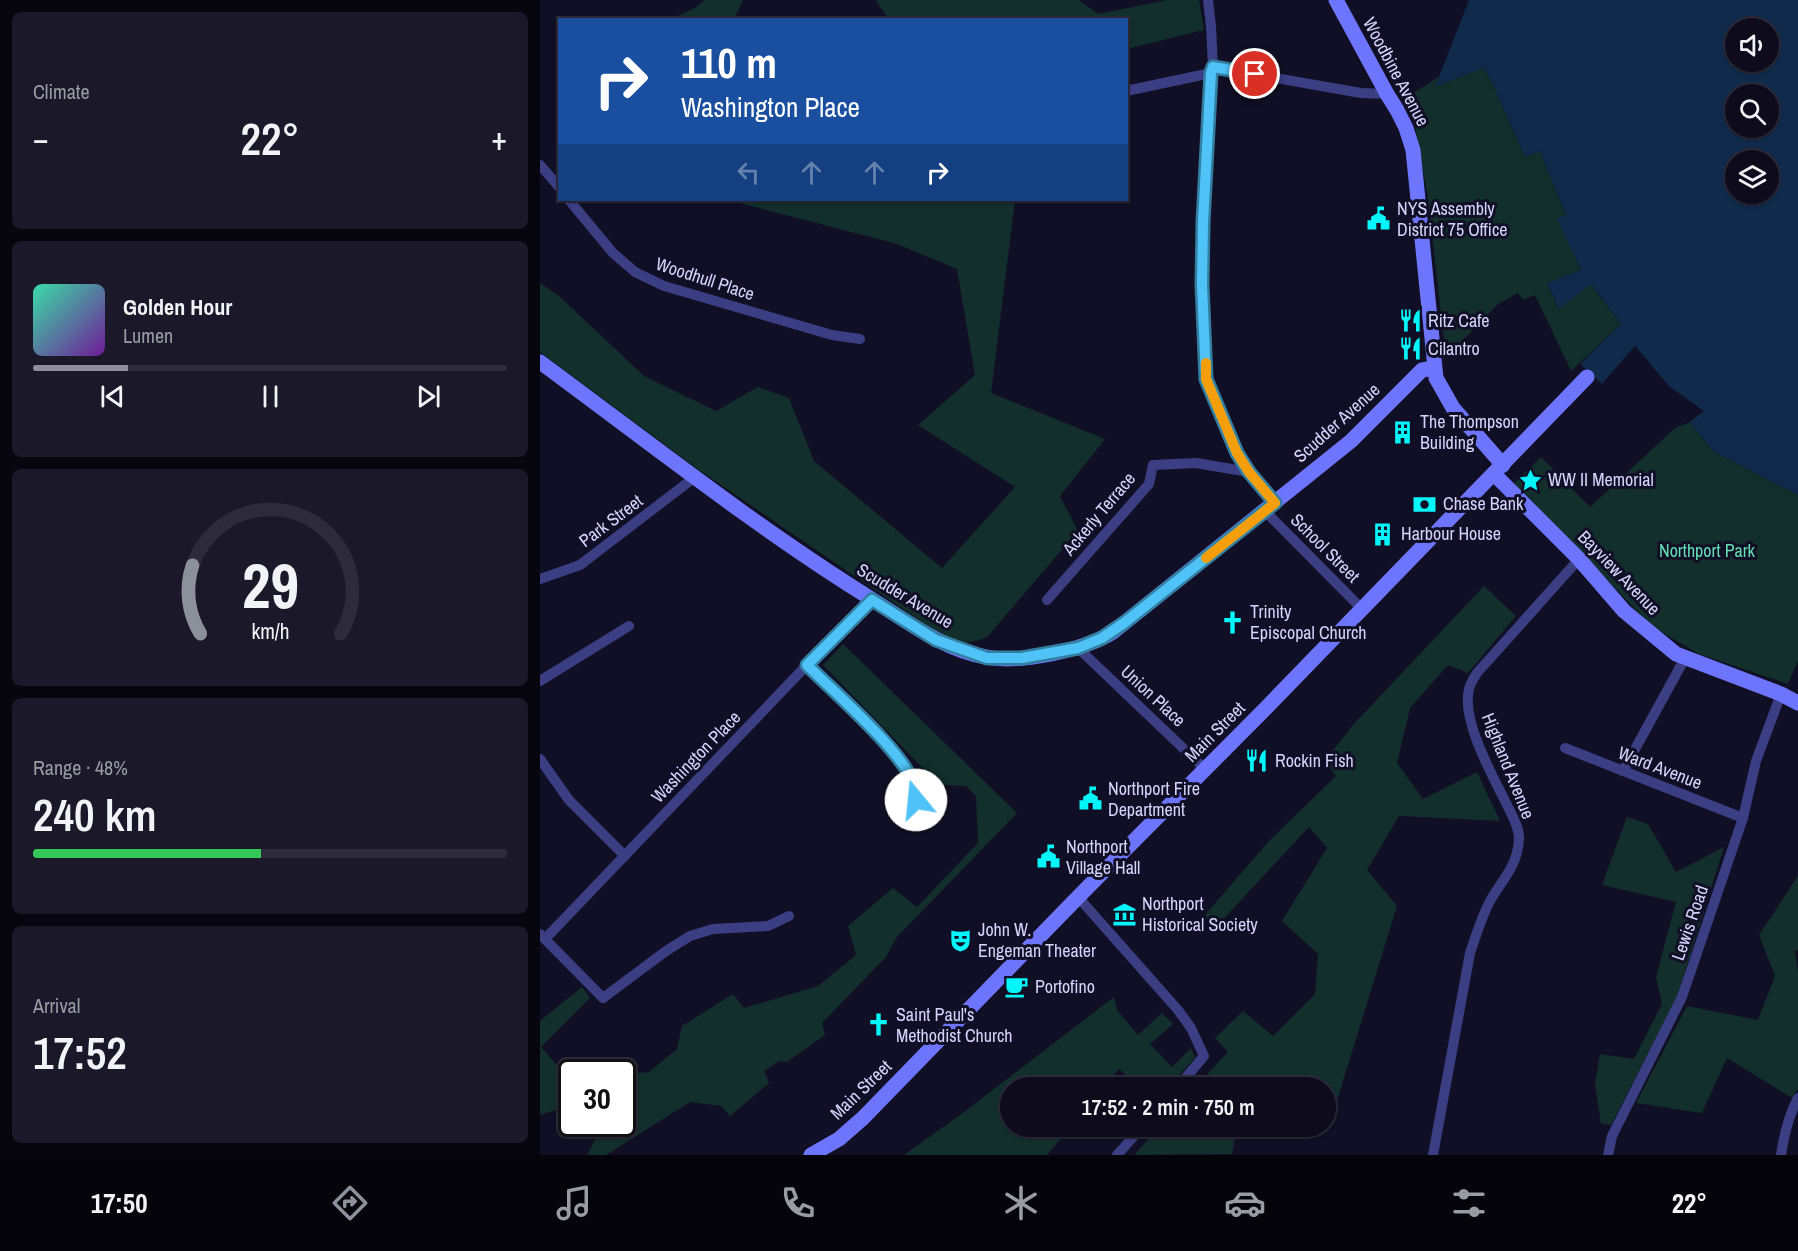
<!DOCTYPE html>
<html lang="en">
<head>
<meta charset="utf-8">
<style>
	body { margin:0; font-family:"Archivo Narrow",sans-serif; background:#1b1929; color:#f1f3f6; height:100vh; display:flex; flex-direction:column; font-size:22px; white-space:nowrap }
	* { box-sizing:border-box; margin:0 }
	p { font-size:20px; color:#9a9ba3 }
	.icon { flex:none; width:33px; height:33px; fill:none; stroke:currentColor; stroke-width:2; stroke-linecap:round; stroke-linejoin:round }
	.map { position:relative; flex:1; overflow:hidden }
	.panel { display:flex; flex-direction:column; gap:12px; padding:12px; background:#07060f; width:540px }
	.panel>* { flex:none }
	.hud { position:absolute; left:18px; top:18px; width:570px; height:183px; border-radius:0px; box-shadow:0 2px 4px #0004,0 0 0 2px #2d2b3b; background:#1a4fa0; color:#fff; overflow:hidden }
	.tools { position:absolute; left:1185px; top:18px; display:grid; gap:12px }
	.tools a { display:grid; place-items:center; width:54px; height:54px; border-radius:50%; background:#0d0b1c; box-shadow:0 2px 4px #0004,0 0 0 2px #2d2b3b; font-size:30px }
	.speed { position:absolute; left:18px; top:1059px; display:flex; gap:12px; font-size:30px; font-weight:700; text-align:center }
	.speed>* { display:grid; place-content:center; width:78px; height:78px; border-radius:50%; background:#0d0b1c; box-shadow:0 2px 4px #0004,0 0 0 2px #2d2b3b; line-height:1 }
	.speed .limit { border:3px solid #111; border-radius:9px; background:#fff; color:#111 }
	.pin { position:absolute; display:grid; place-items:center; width:51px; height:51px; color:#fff; margin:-26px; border:3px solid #fff; border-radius:50%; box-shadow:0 2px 6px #0007 }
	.me { position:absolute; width:66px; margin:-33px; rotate:343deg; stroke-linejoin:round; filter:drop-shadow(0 0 4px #0008) }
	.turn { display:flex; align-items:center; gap:21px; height:126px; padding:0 24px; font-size:27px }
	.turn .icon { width:78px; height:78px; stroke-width:2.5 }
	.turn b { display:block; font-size:42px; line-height:51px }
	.lanes { display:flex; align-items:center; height:57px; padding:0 24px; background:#0003; justify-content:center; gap:30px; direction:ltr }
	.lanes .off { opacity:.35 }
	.big { font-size:45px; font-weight:600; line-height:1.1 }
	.panel .tile { flex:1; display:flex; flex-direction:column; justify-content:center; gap:9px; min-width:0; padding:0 21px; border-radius:9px; background:#1b1929 }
	.panel .dial { align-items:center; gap:0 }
	.dial svg { height:156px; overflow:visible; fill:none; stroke:#2d2b3b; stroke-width:7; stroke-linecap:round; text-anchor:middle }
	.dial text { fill:#f1f3f6; stroke:none }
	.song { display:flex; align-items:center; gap:18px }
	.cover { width:72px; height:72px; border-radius:9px; background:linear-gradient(135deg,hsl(160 70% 55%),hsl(280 70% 35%)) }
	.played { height:6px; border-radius:3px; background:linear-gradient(90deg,#8c9099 20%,#2d2b3b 20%) }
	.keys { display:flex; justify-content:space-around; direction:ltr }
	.heat { display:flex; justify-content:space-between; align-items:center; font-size:33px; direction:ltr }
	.charge { height:9px; border-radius:4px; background:linear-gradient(90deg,#34c759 48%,#2d2b3b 0) }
	.trip { position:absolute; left:460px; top:1077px; width:336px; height:60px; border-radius:30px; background:#0d0b1c; box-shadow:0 2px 4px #0004,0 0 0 2px #2d2b3b; font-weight:600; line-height:60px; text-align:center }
	.tabs { display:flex; height:96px; justify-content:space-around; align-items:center; background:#05040b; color:#9a9ba3 }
	.tabs .icon { width:42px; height:42px }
	.tabs .active { color:#8c9099 }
	.tabs b { font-size:27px; color:#f1f3f6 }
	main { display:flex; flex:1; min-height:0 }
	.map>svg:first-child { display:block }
	.green { fill:#122f2c }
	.water { fill:#0f2a4a; fill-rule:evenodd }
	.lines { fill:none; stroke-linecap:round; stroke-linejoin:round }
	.street { stroke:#3b3e83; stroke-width:10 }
	.secondary { stroke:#6d75fc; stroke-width:15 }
	.route-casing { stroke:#337fa1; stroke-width:15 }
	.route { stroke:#4fc3f7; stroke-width:10 }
	.slow { stroke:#f59e0b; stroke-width:10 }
	.labels { text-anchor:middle; stroke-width:6; stroke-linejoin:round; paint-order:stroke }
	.street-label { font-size:18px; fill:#d6d4fe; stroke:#110f25 }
	.poi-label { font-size:18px; fill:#d6d4fe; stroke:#110f25; text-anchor:start }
	.park-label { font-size:18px; fill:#61deb4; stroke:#110f25 }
</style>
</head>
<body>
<main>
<section class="panel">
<div class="tile"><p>Climate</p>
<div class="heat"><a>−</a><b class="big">22°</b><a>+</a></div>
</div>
<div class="tile">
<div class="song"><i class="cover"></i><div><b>Golden Hour</b><p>Lumen</p></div></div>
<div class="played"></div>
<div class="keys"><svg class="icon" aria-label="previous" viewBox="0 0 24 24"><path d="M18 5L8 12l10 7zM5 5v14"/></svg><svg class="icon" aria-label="pause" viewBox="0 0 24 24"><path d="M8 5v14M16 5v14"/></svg><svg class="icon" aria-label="next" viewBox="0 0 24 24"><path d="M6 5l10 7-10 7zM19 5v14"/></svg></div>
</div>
<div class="tile dial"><svg viewBox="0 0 100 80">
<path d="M14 69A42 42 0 1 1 86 69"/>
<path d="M14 69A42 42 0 0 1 10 34" stroke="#8c9099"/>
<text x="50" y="56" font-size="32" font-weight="700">29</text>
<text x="50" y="72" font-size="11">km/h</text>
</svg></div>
<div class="tile"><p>Range · 48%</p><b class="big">240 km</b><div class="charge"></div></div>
<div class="tile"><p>Arrival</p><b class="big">17:52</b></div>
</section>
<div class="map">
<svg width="1258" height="1155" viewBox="0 0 1258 1155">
	<rect width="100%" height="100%" fill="#110f25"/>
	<!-- green -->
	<g class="green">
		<polygon points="164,0 203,0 196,15 196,19 131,19 155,8"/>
		<polygon points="336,0 539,0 558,14 627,0 659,0 664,30 587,49 586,20 348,19"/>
		<polygon points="943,68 950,78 985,157 1000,151 1026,215 1018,219 1041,270 1007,283 1018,308 1051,284 1081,324 1031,371 995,295 983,300 978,293 958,304 906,358 888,198 874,121 861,101 900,76 895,87"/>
		<path d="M188 200H475L451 393 565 439 520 496 538 531 447 637C425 646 420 642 398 633L159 470 0 352V283L19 296 104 376 176 411 218 387 249 398 274 461 402 568 475 487 378 425 435 375 417 269 357 244Z"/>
		<polygon points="1150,422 1173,451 1258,495 1258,661 1248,684 1159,654 1111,626 1036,547 973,484 1001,457 1050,507 1135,428"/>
		<polygon points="944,586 976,616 928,673 908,665 870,708 857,763 883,799 937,772 960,821 859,816 827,870 857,906 791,1120 786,1121 786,1088 655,1087 688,1052 675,1038 703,1011 733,1036 775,994 778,954 742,921 787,848 769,827 677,926 664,916 728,842 796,776 784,762 812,726"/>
		<polygon points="303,644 477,813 357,937 346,957 282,1023 285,1035 247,1062 239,1061 224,1071 229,1083 190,1116 181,1106 150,1102 66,1155 47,1155 56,1138 51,1124 82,1124 83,1074 109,1072 137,1049 142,1026 193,994 204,1008 278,986 316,955 308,926 353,888 377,907 438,843 436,796 426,786 399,785 283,665"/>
		<polygon points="1087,817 1108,824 1136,872 1184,847 1137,997 1071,1125 1061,1124 1055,1084 1060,1054 1094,1059 1122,1004 1116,977 1136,902 1062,885"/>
		<polygon points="1258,876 1258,950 1255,951 1258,972 1258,1089 1252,1098 1187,1058 1162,1113 1096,1103 1147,1006 1218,1020 1235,976 1219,935"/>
		<polygon points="42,987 50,998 1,1047 28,1078 31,1078 31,1114 19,1109 0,1115 0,1021"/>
		<polygon points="574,997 577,1010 598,1035 622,1013 633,1024 610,1044 632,1067 651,1048 655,1058 628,1087 598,1087 579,1069 563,1087 471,1088 471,1126 531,1127 507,1155 364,1155 424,1112"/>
		<polygon points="620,1127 620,1126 727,1127 696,1130 692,1154 594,1155"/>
	</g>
	<!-- water -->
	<path class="water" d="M929 0H1258V495L1173 451 1150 422 1164 411 1130 387 1095 346 1062 384 1040 364 1081 324 1051 284 1019 309 1007 283 1041 270 1017 219 1026 215 1000 151 985 157 950 78 943 68 895 87ZM1196 28H1228V62H1196ZM1196 94H1228V128H1196ZM1196 160H1228V194H1196Z"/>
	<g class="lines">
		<!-- street -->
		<g class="street">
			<polyline points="668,0 671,26 673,67 671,73 663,202 662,285 666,379 697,453 709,472 735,503"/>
			<polyline points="673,67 821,93 847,94"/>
			<polyline points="586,91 671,73"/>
			<polyline points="0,165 20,188"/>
			<polyline points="29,200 73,253 95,272 124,286 292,335 320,339"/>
			<polyline points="725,511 822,609"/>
			<polyline points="0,579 40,565 155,477"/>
			<polyline points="507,600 609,484 613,465 656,463 709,472"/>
			<polyline points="538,648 665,769"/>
			<path d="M267 665C292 690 371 758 376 791 377 794 376 797 376 800"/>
			<polyline points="0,681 89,626"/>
			<polyline points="1025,748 1203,818"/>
			<polyline points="0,759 29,800 85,856"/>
			<polyline points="1083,771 1145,658"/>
			<polyline points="538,897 638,1010 651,1028 664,1056 637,1088"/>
			<polyline points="0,934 63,998 126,951 150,936 173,929 228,926 249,916"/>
			<polyline points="5,939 267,665 332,600"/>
			<polyline points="577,1155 603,1126"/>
			<path d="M893 1155 930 953C936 936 941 918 950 901 962 880 977 867 979 840 980 829 972 815 967 805 953 776 921 721 929 689 930 684 934 678 937 673L1039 559"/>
			<polyline points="1068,1155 1072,1136 1142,997 1203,818 1216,761 1241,694"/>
			<path d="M1241 1155C1244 1135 1248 1116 1258 1098"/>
		</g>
		<!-- secondary -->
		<g class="secondary">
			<polyline points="796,0 847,94 857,110 866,128 873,150 896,378 913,408 963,465"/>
			<path d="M0 362C110 443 217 528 333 600 368 622 404 650 446 657 479 664 545 650 573 632L811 441 882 370 894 368"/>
			<polyline points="954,474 1039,559 1084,611 1136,654 1241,694 1258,703"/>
			<polyline points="271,1155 299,1139 323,1118 545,890 726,708 1047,377"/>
		</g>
	</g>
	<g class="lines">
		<defs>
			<path id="route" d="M376 800C376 797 377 794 376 791 371 758 292 690 267 665L332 600 396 640 447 658H482L538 648 562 638 584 623 735 503 709 472 697 453 666 379 662 285 663 222 671 73 673 67 715 74"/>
		</defs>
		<!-- route casing -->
		<use href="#route" class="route-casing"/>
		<!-- route -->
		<use href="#route" class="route"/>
		<!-- slow -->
		<polyline class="slow" points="666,363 666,379 697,453 709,472 735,503 666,558"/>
	</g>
	<!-- icons -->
	<defs>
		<symbol id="civic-bare" viewBox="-9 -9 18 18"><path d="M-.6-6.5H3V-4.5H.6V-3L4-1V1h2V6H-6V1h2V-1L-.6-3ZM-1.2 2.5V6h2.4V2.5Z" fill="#04f5fa" stroke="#110f25" stroke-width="2.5" paint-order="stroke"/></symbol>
		<symbol id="restaurant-bare" viewBox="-9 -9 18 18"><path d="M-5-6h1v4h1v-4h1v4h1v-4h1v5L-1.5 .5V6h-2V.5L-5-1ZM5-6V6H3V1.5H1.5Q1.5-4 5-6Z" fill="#04f5fa" stroke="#110f25" stroke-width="2.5" paint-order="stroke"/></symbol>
		<symbol id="building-bare" viewBox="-9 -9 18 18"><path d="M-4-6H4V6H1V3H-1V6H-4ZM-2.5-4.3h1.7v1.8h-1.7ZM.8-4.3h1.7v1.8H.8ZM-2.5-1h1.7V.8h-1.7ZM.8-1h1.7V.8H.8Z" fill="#04f5fa" stroke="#110f25" stroke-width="2.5" paint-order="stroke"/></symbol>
		<symbol id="sight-bare" viewBox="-9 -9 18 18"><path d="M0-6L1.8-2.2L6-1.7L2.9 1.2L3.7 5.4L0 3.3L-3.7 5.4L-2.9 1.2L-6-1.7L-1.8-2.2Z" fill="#04f5fa" stroke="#110f25" stroke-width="2.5" paint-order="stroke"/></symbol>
		<symbol id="bank-bare" viewBox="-9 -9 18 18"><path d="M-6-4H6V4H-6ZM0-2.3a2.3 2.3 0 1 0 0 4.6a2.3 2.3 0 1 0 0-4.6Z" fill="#04f5fa" stroke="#110f25" stroke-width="2.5" paint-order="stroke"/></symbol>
		<symbol id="church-bare" viewBox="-9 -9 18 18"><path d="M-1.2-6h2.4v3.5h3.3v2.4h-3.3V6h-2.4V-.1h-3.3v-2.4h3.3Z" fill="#04f5fa" stroke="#110f25" stroke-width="2.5" paint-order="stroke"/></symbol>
		<symbol id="museum-bare" viewBox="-9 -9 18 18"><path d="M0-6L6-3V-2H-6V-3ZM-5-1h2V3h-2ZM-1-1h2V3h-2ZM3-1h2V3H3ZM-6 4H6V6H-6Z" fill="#04f5fa" stroke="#110f25" stroke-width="2.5" paint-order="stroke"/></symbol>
		<symbol id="theatre-bare" viewBox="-9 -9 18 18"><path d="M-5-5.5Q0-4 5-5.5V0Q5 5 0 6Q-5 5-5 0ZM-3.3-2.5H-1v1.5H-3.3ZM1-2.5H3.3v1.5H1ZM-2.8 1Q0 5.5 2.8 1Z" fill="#04f5fa" stroke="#110f25" stroke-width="2.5" paint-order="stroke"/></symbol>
		<symbol id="cafe-bare" viewBox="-9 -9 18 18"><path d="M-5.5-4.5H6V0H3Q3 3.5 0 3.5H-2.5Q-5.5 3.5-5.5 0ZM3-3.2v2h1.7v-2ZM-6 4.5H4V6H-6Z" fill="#04f5fa" stroke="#110f25" stroke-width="2.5" paint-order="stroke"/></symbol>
	</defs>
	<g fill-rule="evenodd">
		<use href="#civic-bare" x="822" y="202" width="33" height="33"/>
		<use href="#restaurant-bare" x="854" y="304" width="33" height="33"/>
		<use href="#restaurant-bare" x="854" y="332" width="33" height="33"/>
		<use href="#building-bare" x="846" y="416" width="33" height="33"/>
		<use href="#sight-bare" x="974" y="464" width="33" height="33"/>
		<use href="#bank-bare" x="868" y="488" width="33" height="33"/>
		<use href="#building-bare" x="826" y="518" width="33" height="33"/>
		<use href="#church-bare" x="676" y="606" width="33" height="33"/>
		<use href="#restaurant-bare" x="700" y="744" width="33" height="33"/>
		<use href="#civic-bare" x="534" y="782" width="33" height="33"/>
		<use href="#civic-bare" x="492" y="840" width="33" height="33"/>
		<use href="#museum-bare" x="568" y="898" width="33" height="33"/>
		<use href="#theatre-bare" x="404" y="924" width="33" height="33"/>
		<use href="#cafe-bare" x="460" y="970" width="33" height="33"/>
		<use href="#church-bare" x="322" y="1008" width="33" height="33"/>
	</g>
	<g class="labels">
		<!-- street labels -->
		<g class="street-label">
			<text transform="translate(856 72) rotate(62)" y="6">Woodbine Avenue</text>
			<text transform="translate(165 279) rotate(18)" y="6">Woodhull Place</text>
			<text transform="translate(797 423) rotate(-42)" y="6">Scudder Avenue</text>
			<text transform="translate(559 514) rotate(-50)" y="6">Ackerly Terrace</text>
			<text transform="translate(71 521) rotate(-37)" y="6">Park Street</text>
			<text transform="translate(785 548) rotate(45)" y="6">School Street</text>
			<text transform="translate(1079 573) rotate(46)" y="6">Bayview Avenue</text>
			<text transform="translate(365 596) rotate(31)" y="6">Scudder Avenue</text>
			<text transform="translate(613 696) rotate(43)" y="6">Union Place</text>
			<text transform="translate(675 732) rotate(-45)" y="6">Main Street</text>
			<text transform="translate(156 757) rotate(-46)" y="6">Washington Place</text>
			<text transform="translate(968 766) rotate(68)" y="6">Highland Avenue</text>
			<text transform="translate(1120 768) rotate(21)" y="6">Ward Avenue</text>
			<text transform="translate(1150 923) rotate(-71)" y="6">Lewis Road</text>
			<text transform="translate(321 1090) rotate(-44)" y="6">Main Street</text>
		</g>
		<!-- poi labels -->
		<g class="poi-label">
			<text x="857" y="215">NYS Assembly<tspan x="857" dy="21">District 75 Office</tspan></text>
			<text x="888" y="327">Ritz Cafe</text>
			<text x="888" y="355">Cilantro</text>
			<text x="880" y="428">The Thompson<tspan x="880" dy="21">Building</tspan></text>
			<text x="1008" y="486">WW II Memorial</text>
			<text x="903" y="510">Chase Bank</text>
			<text x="861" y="540">Harbour House</text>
			<text x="710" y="618">Trinity<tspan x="710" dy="21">Episcopal Church</tspan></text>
			<text x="735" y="767">Rockin Fish</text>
			<text x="568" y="795">Northport Fire<tspan x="568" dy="21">Department</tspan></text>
			<text x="526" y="853">Northport<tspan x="526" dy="21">Village Hall</tspan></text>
			<text x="602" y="910">Northport<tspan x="602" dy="21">Historical Society</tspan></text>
			<text x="438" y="936">John W.<tspan x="438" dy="21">Engeman Theater</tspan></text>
			<text x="495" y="993">Portofino</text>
			<text x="356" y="1021">Saint Paul's<tspan x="356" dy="21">Methodist Church</tspan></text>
		</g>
		<!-- park labels -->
		<g class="park-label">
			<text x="1167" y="557">Northport Park</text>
		</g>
	</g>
</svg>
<div class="tools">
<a><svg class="icon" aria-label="sound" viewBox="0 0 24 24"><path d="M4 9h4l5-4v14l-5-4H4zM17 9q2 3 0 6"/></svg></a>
<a><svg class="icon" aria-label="search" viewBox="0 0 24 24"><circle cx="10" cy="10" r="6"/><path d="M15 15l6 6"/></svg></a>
<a><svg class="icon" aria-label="layers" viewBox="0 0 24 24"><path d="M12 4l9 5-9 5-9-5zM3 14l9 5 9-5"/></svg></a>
</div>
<div class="speed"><div class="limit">30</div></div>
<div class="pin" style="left:715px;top:74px;background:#d93025"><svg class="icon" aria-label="arrive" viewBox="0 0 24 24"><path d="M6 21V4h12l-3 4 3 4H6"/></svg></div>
<svg class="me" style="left:376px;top:800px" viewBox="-20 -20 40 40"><circle r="19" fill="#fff"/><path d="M0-13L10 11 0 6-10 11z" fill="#4fc3f7"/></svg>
<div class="trip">17:52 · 2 min · 750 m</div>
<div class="hud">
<div class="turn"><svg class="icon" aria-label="right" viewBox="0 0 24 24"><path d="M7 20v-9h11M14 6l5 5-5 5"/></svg><div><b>110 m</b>Washington Place</div></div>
<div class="lanes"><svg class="icon off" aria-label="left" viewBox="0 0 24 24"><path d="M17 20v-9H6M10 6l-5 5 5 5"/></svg><svg class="icon off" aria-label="ahead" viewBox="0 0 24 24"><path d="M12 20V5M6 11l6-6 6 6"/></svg><svg class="icon off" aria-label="ahead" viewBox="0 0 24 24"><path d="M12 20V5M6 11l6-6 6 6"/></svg><svg class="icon" aria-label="right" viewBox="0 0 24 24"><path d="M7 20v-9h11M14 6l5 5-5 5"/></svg></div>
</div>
</div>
</main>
<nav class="tabs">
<b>17:50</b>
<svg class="icon active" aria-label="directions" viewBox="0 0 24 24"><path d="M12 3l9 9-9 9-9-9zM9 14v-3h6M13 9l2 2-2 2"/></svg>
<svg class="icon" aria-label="music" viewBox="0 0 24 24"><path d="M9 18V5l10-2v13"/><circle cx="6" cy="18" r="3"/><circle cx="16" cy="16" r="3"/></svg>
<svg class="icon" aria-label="phone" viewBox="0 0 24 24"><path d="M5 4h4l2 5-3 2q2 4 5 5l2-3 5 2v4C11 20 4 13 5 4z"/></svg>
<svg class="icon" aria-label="climate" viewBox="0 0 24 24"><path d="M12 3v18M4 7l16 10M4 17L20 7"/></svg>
<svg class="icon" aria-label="car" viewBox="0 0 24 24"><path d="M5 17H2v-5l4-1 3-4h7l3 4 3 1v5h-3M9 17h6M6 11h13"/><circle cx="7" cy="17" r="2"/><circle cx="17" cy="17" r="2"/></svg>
<svg class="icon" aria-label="filters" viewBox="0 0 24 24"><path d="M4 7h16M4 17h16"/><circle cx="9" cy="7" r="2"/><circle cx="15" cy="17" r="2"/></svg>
<b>22°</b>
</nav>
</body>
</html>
